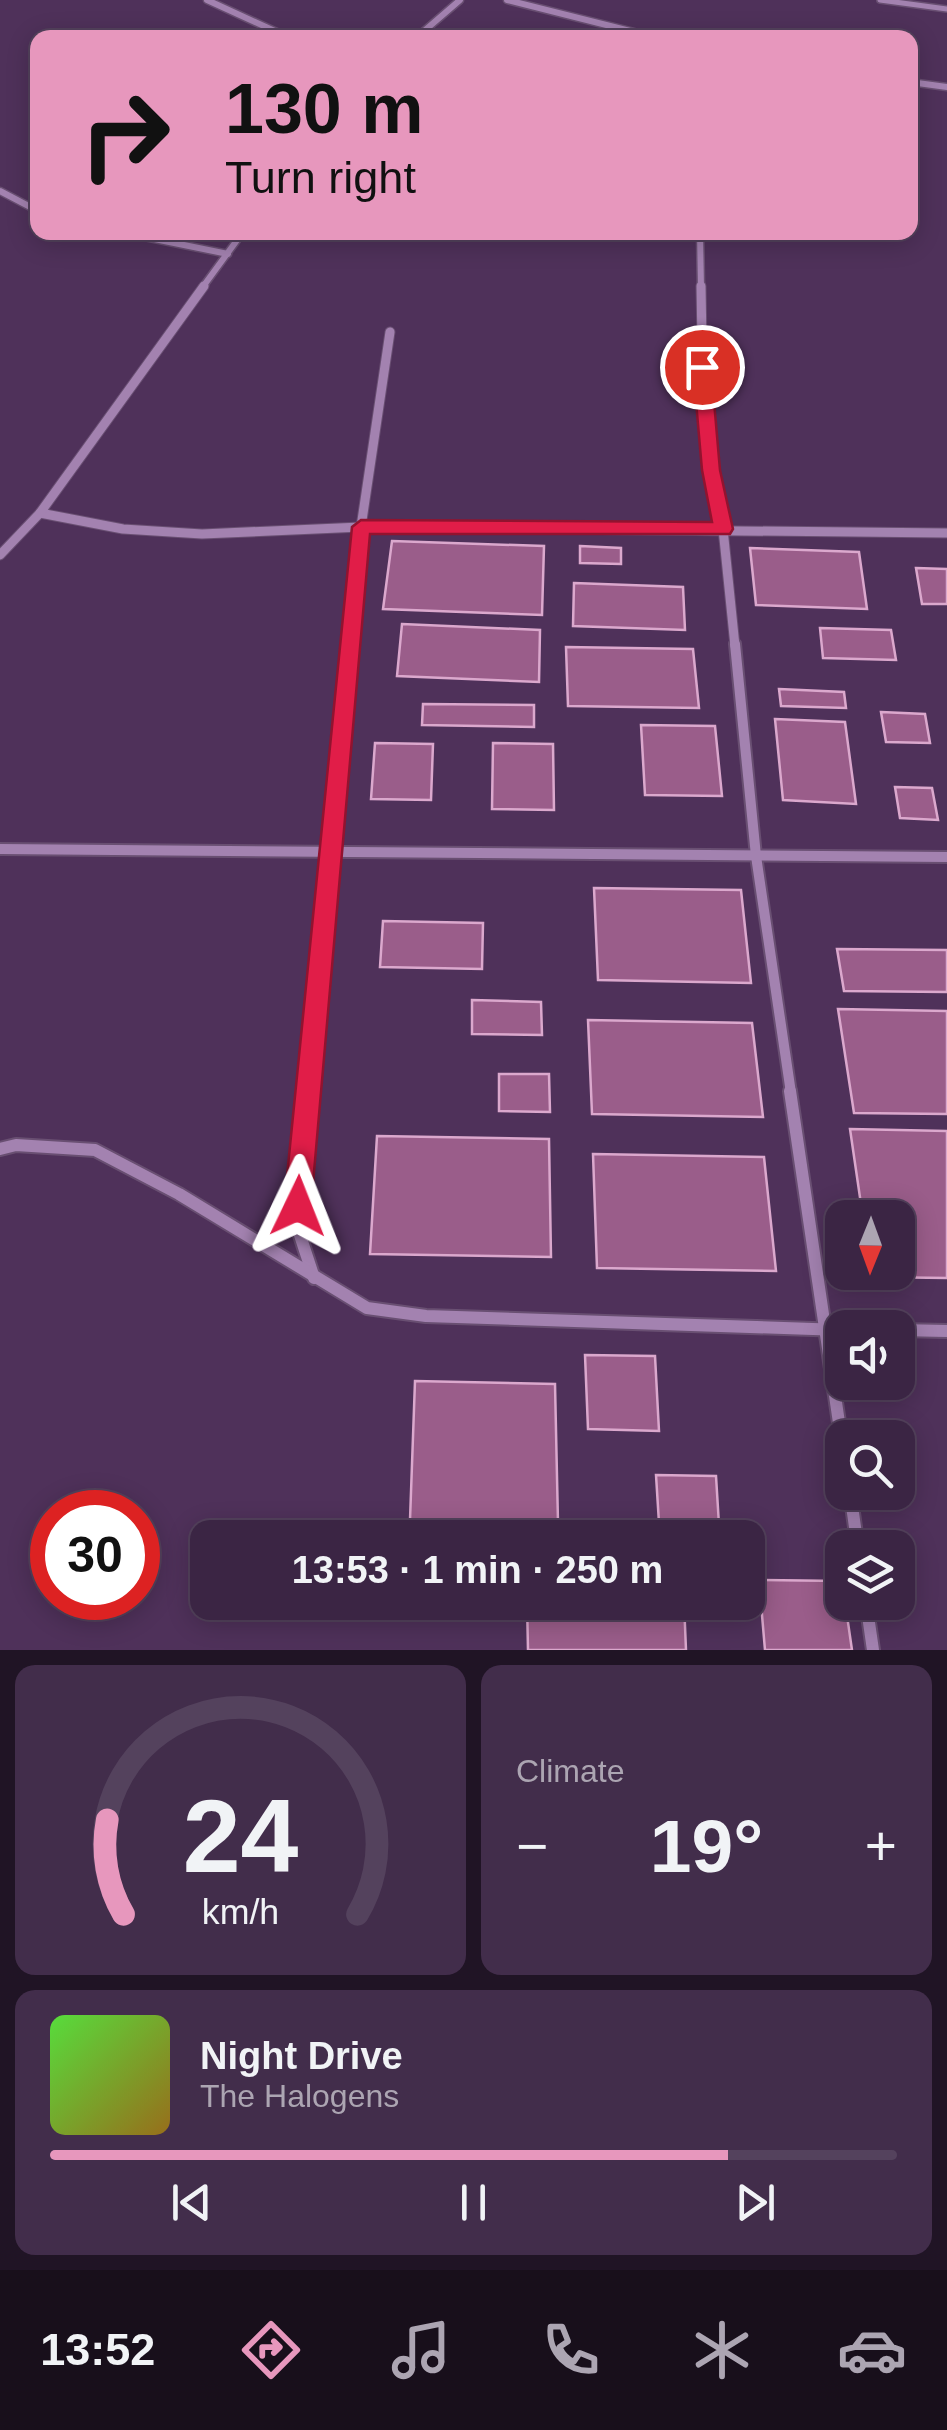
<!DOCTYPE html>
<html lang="en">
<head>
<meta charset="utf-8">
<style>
	body { margin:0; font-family:Arial,sans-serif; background:#422d4b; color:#f1f3f6; height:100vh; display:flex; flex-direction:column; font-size:38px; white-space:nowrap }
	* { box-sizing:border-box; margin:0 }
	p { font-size:32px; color:#aca5b2 }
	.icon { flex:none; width:55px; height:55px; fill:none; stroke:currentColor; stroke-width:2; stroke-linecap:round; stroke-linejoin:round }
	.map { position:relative; height:1650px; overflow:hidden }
	.panel { display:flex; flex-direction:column; gap:15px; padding:15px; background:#201425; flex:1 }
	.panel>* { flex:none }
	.banner { position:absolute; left:30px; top:30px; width:888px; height:210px; border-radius:20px; box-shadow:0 5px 25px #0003,0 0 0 2px #54425d; background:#e797bd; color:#111; overflow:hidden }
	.needle { width:65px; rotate:181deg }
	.controls { position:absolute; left:825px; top:1200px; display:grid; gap:20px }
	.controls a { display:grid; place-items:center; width:90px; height:90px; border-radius:20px; background:#3b2544; box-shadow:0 5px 25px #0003,0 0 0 2px #54425d; font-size:50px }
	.speed { position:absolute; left:30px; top:1490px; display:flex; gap:20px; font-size:50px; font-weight:700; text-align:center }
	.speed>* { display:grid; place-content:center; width:130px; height:130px; border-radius:50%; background:#3b2544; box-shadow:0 5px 25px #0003,0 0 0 2px #54425d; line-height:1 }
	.speed .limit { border:15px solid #d22; background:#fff; color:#111 }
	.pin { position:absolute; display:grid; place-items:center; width:85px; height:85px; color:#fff; margin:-42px; border:5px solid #fff; border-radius:50%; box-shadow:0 2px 10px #0007 }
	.me { position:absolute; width:110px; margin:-55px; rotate:2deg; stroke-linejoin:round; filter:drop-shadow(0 0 8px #0008) }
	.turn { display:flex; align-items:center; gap:35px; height:210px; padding:0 30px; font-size:45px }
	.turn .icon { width:130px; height:130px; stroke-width:2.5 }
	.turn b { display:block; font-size:70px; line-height:85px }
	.big { font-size:75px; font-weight:800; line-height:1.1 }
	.panel .widget { flex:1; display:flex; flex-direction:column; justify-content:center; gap:15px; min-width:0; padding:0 35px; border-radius:20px; background:#422d4b }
	.panel .dial { align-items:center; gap:0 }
	.dial svg { height:260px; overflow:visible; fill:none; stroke:#54425d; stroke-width:7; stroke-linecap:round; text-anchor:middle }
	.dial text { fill:#f1f3f6; stroke:none }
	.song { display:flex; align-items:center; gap:30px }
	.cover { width:120px; height:120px; border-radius:15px; background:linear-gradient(135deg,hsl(110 70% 55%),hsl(40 70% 35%)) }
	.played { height:10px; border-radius:5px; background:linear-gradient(90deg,#e797bd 80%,#54425d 80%) }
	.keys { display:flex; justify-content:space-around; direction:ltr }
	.heat { display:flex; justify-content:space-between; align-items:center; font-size:55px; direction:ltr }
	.panel .tiles { flex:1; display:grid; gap:15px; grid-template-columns:1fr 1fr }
	.widget:last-child { grid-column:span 2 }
	.trip { position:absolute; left:190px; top:1520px; width:575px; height:100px; border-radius:20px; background:#3b2544; box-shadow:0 5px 25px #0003,0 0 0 2px #54425d; font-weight:800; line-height:100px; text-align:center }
	.dock { display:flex; height:160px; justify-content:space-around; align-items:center; background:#180f1b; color:#aca5b2 }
	.dock .icon { width:70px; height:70px }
	.dock .active { color:#e797bd }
	.dock b { font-size:45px; color:#f1f3f6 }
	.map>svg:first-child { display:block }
	.building { fill:#9a5d8a; stroke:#dba8cd; stroke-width:2.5 }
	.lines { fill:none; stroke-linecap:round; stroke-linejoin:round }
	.lane-casing { stroke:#694f72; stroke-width:8 }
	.street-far3-casing { stroke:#694f72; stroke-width:9 }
	.street-far2-casing { stroke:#694f72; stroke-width:11 }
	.street-far1-casing { stroke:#694f72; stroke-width:14 }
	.street-casing { stroke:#694f72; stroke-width:16 }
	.lane { stroke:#a382b0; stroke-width:5 }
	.street-far3 { stroke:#a382b0; stroke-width:6 }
	.street-far2 { stroke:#a382b0; stroke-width:9 }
	.street-far1 { stroke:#a382b0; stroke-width:10 }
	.street { stroke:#a382b0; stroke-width:12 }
	.route { fill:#e11d48; stroke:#92132f; stroke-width:2.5 }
</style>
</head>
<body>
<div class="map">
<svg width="947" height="1650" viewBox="0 0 947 1650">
	<rect width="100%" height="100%" fill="#4f315a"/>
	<!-- building -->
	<g class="building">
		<polygon points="392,541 544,546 542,615 383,609"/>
		<polygon points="580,546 621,548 621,564 580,563"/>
		<polygon points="750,548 859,552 867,609 756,605"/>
		<polygon points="916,568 947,569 947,604 922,604"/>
		<polygon points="574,583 683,587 685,630 573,626"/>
		<polygon points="402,624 540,630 539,682 397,676"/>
		<polygon points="820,628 891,630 896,660 823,658"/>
		<polygon points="566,647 693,649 699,708 568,706"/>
		<polygon points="779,689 844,692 846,708 781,706"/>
		<polygon points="423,704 534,705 534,727 422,725"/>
		<polygon points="881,712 925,714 930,743 886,742"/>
		<polygon points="775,719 845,722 856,804 783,800"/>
		<polygon points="641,725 715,726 722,796 645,795"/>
		<polygon points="375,743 433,744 431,800 371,799"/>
		<polygon points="493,743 553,744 554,810 492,809"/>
		<polygon points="895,787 932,788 938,820 900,818"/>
		<polygon points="594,888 741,890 751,983 598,980"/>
		<polygon points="383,921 483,923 482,969 380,967"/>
		<polygon points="837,949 947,950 947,992 844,991"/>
		<polygon points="472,1000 541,1002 542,1035 472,1034"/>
		<polygon points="838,1009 947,1011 947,1114 854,1113"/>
		<polygon points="588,1020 752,1023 763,1117 592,1114"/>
		<polygon points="499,1074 549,1074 550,1112 499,1111"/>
		<polygon points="850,1129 947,1131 947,1278 872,1277 871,1272 898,1272 898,1218 863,1218"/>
		<polygon points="377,1136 549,1139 551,1257 370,1254"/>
		<polygon points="593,1154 764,1157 776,1271 597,1268"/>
		<polygon points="585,1355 655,1356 659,1431 588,1429"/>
		<polygon points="415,1381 555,1384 558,1523 410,1520"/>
		<polygon points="656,1475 716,1476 719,1525 659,1523"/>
		<polygon points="759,1580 842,1581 852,1650 765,1650"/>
		<polygon points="527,1602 684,1602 686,1650 528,1650"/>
	</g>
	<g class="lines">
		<defs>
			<polyline id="lane" points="880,0 947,9"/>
			<g id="street-far3">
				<polyline points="207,0 290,38"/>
				<polyline points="507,0 658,38"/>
				<polyline points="416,38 460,0"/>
				<polyline points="910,82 947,87"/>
				<polyline points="0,191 38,211"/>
				<polyline points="120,232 228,254"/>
				<polyline points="700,232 701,288"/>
				<polyline points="202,288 243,232"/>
			</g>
			<g id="street-far2">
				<polyline points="701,286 703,401 723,529 735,646"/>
				<polyline points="40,513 123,529 202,534 361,527 947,533"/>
				<polyline points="0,555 40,513 204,286"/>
				<polyline points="349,646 361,527 390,332"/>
			</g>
			<g id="street-far1">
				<polyline points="735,644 756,856 791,1093"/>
				<polyline points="0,849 947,857"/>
				<polyline points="306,1093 350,644"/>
			</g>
			<g id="street">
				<polyline points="306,1091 297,1182 298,1229 314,1278"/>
				<polyline points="790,1091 842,1443"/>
				<polyline points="0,1149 16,1145 95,1150 179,1194 367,1308 426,1316 842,1330"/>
				<polyline points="898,1330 947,1331"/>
				<polyline points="850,1492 858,1548"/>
				<polyline points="866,1602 873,1650"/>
			</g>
		</defs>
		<!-- lane casing -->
		<use href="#lane" class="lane-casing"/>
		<!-- street-far3 casing -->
		<use href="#street-far3" class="street-far3-casing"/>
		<!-- street-far2 casing -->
		<use href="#street-far2" class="street-far2-casing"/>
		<!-- street-far1 casing -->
		<use href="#street-far1" class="street-far1-casing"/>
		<!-- street casing -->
		<use href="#street" class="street-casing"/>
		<!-- lane -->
		<use href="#lane" class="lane"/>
		<!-- street-far3 -->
		<use href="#street-far3" class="street-far3"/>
		<!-- street-far2 -->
		<use href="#street-far2" class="street-far2"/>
		<!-- street-far1 -->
		<use href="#street-far1" class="street-far1"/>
		<!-- street -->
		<use href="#street" class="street"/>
	</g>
	<!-- route -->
	<polygon class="route" points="702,361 711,367 720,470 733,529 730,534 370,534 311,1206 307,1215 298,1219 288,1215 284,1206 352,527 361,520 712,522 702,470 693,367"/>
</svg>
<div class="controls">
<a><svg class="needle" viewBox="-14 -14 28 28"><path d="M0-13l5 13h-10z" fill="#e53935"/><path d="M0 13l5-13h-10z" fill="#aca5b2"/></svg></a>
<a><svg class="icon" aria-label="sound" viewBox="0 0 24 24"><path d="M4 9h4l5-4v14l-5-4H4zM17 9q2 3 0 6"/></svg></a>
<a><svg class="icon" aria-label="search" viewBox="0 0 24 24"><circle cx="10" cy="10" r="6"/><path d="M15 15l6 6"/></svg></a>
<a><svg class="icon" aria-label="layers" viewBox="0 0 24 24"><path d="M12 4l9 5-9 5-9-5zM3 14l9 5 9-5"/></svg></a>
</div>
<div class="speed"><div class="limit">30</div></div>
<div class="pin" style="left:702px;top:367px;background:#d93025"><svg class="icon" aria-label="arrive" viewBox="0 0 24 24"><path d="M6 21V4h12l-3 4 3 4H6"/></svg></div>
<svg class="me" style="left:298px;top:1206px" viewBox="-20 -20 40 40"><path d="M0-17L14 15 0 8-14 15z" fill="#e11d48" stroke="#fff" stroke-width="4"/></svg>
<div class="trip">13:53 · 1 min · 250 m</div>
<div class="banner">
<div class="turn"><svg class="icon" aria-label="right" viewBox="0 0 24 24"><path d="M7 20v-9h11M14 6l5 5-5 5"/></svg><div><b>130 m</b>Turn right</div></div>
</div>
</div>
<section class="panel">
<div class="tiles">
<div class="widget dial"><svg viewBox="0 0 100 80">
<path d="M14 69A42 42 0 1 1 86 69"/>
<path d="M14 69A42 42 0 0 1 9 40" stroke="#e797bd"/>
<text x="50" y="56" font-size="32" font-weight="700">24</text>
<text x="50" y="72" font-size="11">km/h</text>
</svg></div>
<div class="widget"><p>Climate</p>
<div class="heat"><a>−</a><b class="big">19°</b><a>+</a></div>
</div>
<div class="widget">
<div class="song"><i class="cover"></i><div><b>Night Drive</b><p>The Halogens</p></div></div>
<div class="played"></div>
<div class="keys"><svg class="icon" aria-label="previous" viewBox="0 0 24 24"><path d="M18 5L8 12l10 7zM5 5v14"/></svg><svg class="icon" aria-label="pause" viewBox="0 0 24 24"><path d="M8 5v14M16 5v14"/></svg><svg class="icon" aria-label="next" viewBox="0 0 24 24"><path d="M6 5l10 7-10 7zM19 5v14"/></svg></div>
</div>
</div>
</section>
<nav class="dock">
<b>13:52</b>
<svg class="icon active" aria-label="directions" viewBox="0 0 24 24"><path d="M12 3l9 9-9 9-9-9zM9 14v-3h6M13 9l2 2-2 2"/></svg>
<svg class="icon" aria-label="music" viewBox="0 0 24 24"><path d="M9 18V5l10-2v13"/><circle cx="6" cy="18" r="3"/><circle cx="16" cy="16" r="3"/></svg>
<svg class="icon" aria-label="phone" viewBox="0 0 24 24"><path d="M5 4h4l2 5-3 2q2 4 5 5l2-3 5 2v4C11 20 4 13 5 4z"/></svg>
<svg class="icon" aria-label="climate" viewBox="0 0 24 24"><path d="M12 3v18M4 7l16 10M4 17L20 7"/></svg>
<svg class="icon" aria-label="car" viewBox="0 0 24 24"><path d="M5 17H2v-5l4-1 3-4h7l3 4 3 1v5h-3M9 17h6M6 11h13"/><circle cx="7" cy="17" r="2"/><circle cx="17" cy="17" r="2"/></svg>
</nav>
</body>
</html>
